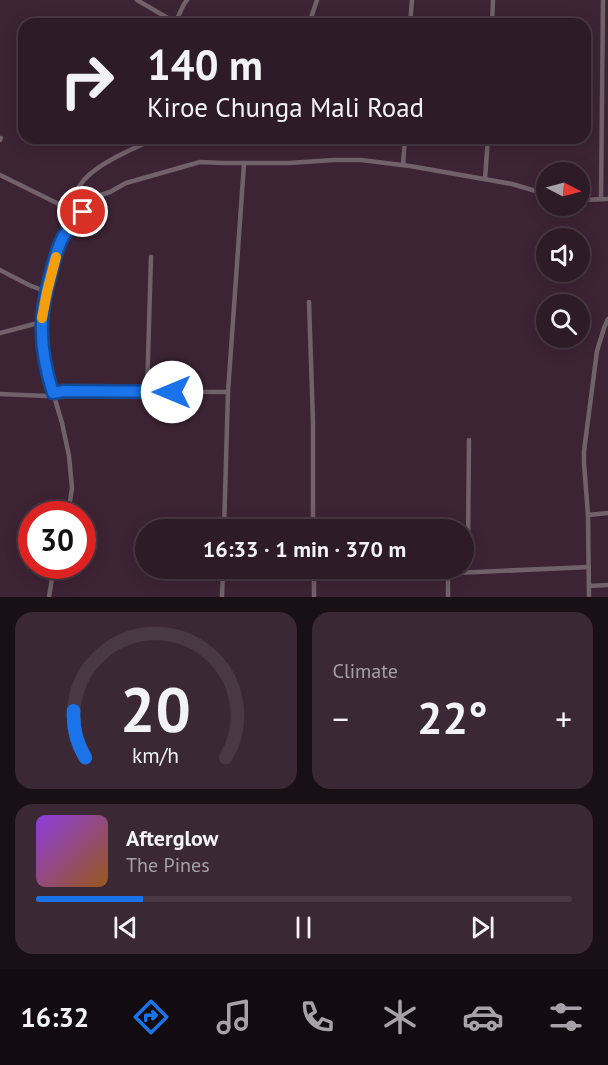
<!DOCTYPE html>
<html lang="en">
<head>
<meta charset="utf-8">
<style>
	body { margin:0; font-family:"PT Sans",sans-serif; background:#3a2834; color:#f1f3f6; height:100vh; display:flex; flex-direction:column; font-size:22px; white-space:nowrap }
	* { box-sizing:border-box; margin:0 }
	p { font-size:20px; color:#a7a1a8 }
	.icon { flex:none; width:33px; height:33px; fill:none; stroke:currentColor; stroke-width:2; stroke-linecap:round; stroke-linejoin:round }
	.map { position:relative; height:597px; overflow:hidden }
	.panel { display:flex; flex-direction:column; gap:15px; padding:15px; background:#190f16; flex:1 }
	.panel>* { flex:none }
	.guide { position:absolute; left:18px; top:18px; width:573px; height:126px; border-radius:18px; box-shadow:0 3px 15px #0003,0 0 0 2px #493945; background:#2e1b28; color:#f1f3f6; overflow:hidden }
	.needle { width:39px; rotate:96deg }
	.fabs { position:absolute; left:536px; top:162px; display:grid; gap:12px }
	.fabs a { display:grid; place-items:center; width:54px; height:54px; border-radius:50%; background:#2e1b28; box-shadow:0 3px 15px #0003,0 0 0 2px #493945; font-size:30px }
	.speed { position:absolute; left:18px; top:501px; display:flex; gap:12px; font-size:30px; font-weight:700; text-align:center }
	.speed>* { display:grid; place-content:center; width:78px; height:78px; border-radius:50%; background:#2e1b28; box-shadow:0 3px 15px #0003,0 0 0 2px #493945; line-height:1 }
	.speed .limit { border:9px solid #d22; background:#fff; color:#111 }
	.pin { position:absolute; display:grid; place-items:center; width:51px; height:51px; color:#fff; margin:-26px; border:3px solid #fff; border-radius:50%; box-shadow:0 2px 6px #0007 }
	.me { position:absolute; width:66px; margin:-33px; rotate:270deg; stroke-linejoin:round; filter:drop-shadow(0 0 4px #0008) }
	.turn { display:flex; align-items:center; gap:21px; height:126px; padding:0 30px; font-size:27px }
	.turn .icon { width:78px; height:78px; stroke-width:2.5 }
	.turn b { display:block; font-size:42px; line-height:51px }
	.big { font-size:45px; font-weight:600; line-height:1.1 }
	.panel .card { flex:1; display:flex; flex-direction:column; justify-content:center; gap:9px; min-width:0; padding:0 21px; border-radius:18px; background:#3a2834 }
	.panel .dial { align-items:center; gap:0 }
	.dial svg { height:156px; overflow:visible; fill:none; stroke:#493945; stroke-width:7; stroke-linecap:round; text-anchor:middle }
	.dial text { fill:#f1f3f6; stroke:none }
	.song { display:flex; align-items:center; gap:18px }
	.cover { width:72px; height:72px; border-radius:9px; background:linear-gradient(135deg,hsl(270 70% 55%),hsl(30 70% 35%)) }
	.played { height:6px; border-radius:3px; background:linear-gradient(90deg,#1a73e8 20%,#493945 20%) }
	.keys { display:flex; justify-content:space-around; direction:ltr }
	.heat { display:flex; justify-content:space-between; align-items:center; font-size:33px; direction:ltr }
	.panel .tiles { flex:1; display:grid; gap:15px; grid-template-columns:1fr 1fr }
	.card:last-child { grid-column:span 2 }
	.trip { position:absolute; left:135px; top:519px; width:339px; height:60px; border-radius:30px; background:#2e1b28; box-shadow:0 3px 15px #0003,0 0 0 2px #493945; font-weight:600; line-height:60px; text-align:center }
	.dock { display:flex; height:96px; justify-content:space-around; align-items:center; background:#120b10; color:#a7a1a8 }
	.dock .icon { width:42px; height:42px }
	.dock .on { color:#1a73e8 }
	.dock b { font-size:27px; color:#f1f3f6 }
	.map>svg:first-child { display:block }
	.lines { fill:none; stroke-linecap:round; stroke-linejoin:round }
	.street { stroke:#71616b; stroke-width:4.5 }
	.route-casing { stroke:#114b97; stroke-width:15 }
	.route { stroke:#1a73e8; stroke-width:10 }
	.slow { stroke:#f59e0b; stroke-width:10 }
</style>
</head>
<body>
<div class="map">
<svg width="608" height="597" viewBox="0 0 608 597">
	<rect width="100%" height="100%" fill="#3d2435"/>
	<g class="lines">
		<!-- street -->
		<g class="street">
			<polyline points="137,0 178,24"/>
			<path d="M175 22C180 15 181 7 187 0"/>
			<polyline points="309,24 317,0"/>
			<polyline points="410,24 412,0"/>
			<polyline points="492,24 493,0"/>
			<polyline points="0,140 1,138"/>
			<polyline points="403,165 405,138"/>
			<polyline points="0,175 73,211"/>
			<polyline points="485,179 488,138"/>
			<polyline points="601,198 603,0"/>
			<polyline points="579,200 608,199"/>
			<path d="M69 227C72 214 73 199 79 187 90 166 136 147 157 138"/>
			<polyline points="0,270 29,285 47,292"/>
			<polyline points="309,302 313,422 313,530"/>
			<polyline points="0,333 42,322"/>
			<polyline points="147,392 151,257"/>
			<polyline points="0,394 47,396 64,391 228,392"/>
			<polyline points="68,514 72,488 69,456 62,423 43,359 42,322 53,265 63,238 76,219 95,197 110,192 126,183 200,162 223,163 289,163 334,160 361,160 410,166 512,184 546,194"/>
			<polyline points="588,515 608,513"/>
			<polyline points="224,530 228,392 244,164"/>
			<polyline points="464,552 467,551 468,546 469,440"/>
			<polyline points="314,568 314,597"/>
			<polyline points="589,586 608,585"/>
			<polyline points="49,597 54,566"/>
			<polyline points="222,597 223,568"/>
			<polyline points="448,597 448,578 449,575 455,573 589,567"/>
			<polyline points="589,597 588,515 584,463 584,451 597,351 604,328 608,319"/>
		</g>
	</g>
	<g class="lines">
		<defs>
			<path id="route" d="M83 212C76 219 69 228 63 237 54 254 42 305 42 324 41 348 46 371 53 393L64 391 172 392"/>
		</defs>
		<!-- route casing -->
		<use href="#route" class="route-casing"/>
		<!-- route -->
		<use href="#route" class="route"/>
		<!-- slow -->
		<polyline class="slow" points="42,318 47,292 56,257"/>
	</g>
</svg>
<div class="fabs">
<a><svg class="needle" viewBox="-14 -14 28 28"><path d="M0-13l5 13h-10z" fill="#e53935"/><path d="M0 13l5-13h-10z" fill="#a7a1a8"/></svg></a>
<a><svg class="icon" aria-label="sound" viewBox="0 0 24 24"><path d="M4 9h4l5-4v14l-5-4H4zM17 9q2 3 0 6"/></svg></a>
<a><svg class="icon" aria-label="search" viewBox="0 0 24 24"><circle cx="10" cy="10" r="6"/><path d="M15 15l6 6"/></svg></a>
</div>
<div class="speed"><div class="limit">30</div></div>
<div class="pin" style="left:83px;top:212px;background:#d93025"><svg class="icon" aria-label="arrive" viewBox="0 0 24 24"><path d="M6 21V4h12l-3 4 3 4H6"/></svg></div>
<svg class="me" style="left:172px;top:392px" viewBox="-20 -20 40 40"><circle r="19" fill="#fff"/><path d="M0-13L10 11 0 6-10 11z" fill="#1a73e8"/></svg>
<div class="trip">16:33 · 1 min · 370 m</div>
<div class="guide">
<div class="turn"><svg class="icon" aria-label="right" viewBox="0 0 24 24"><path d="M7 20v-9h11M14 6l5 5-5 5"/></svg><div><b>140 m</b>Kiroe Chunga Mali Road</div></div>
</div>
</div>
<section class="panel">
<div class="tiles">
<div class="card dial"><svg viewBox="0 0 100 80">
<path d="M14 69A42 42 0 1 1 86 69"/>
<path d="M14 69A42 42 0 0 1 8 45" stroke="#1a73e8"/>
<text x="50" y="56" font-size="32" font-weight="700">20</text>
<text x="50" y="72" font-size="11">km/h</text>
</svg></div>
<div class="card"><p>Climate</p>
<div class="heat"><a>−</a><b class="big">22°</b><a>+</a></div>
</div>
<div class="card">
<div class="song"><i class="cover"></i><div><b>Afterglow</b><p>The Pines</p></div></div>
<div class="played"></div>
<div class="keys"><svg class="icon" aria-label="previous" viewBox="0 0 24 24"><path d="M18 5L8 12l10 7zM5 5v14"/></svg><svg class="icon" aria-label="pause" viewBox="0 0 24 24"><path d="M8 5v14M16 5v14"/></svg><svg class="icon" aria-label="next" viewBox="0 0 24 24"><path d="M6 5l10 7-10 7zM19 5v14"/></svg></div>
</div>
</div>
</section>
<nav class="dock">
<b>16:32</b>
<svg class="icon on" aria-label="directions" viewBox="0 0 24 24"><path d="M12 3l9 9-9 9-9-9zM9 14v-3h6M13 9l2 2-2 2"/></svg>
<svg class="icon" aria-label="music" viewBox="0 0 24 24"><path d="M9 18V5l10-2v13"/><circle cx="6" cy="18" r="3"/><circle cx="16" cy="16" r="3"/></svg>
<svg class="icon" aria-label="phone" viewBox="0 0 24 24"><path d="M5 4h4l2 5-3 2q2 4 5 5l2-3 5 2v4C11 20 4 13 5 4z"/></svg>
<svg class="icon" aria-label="climate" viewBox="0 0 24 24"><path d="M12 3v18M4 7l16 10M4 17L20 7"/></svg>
<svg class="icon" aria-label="car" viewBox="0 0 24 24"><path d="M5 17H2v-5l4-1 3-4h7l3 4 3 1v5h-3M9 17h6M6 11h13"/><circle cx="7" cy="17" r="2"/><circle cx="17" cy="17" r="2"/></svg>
<svg class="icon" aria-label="filters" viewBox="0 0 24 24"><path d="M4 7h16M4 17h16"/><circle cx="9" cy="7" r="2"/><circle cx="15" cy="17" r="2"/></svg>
</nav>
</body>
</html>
